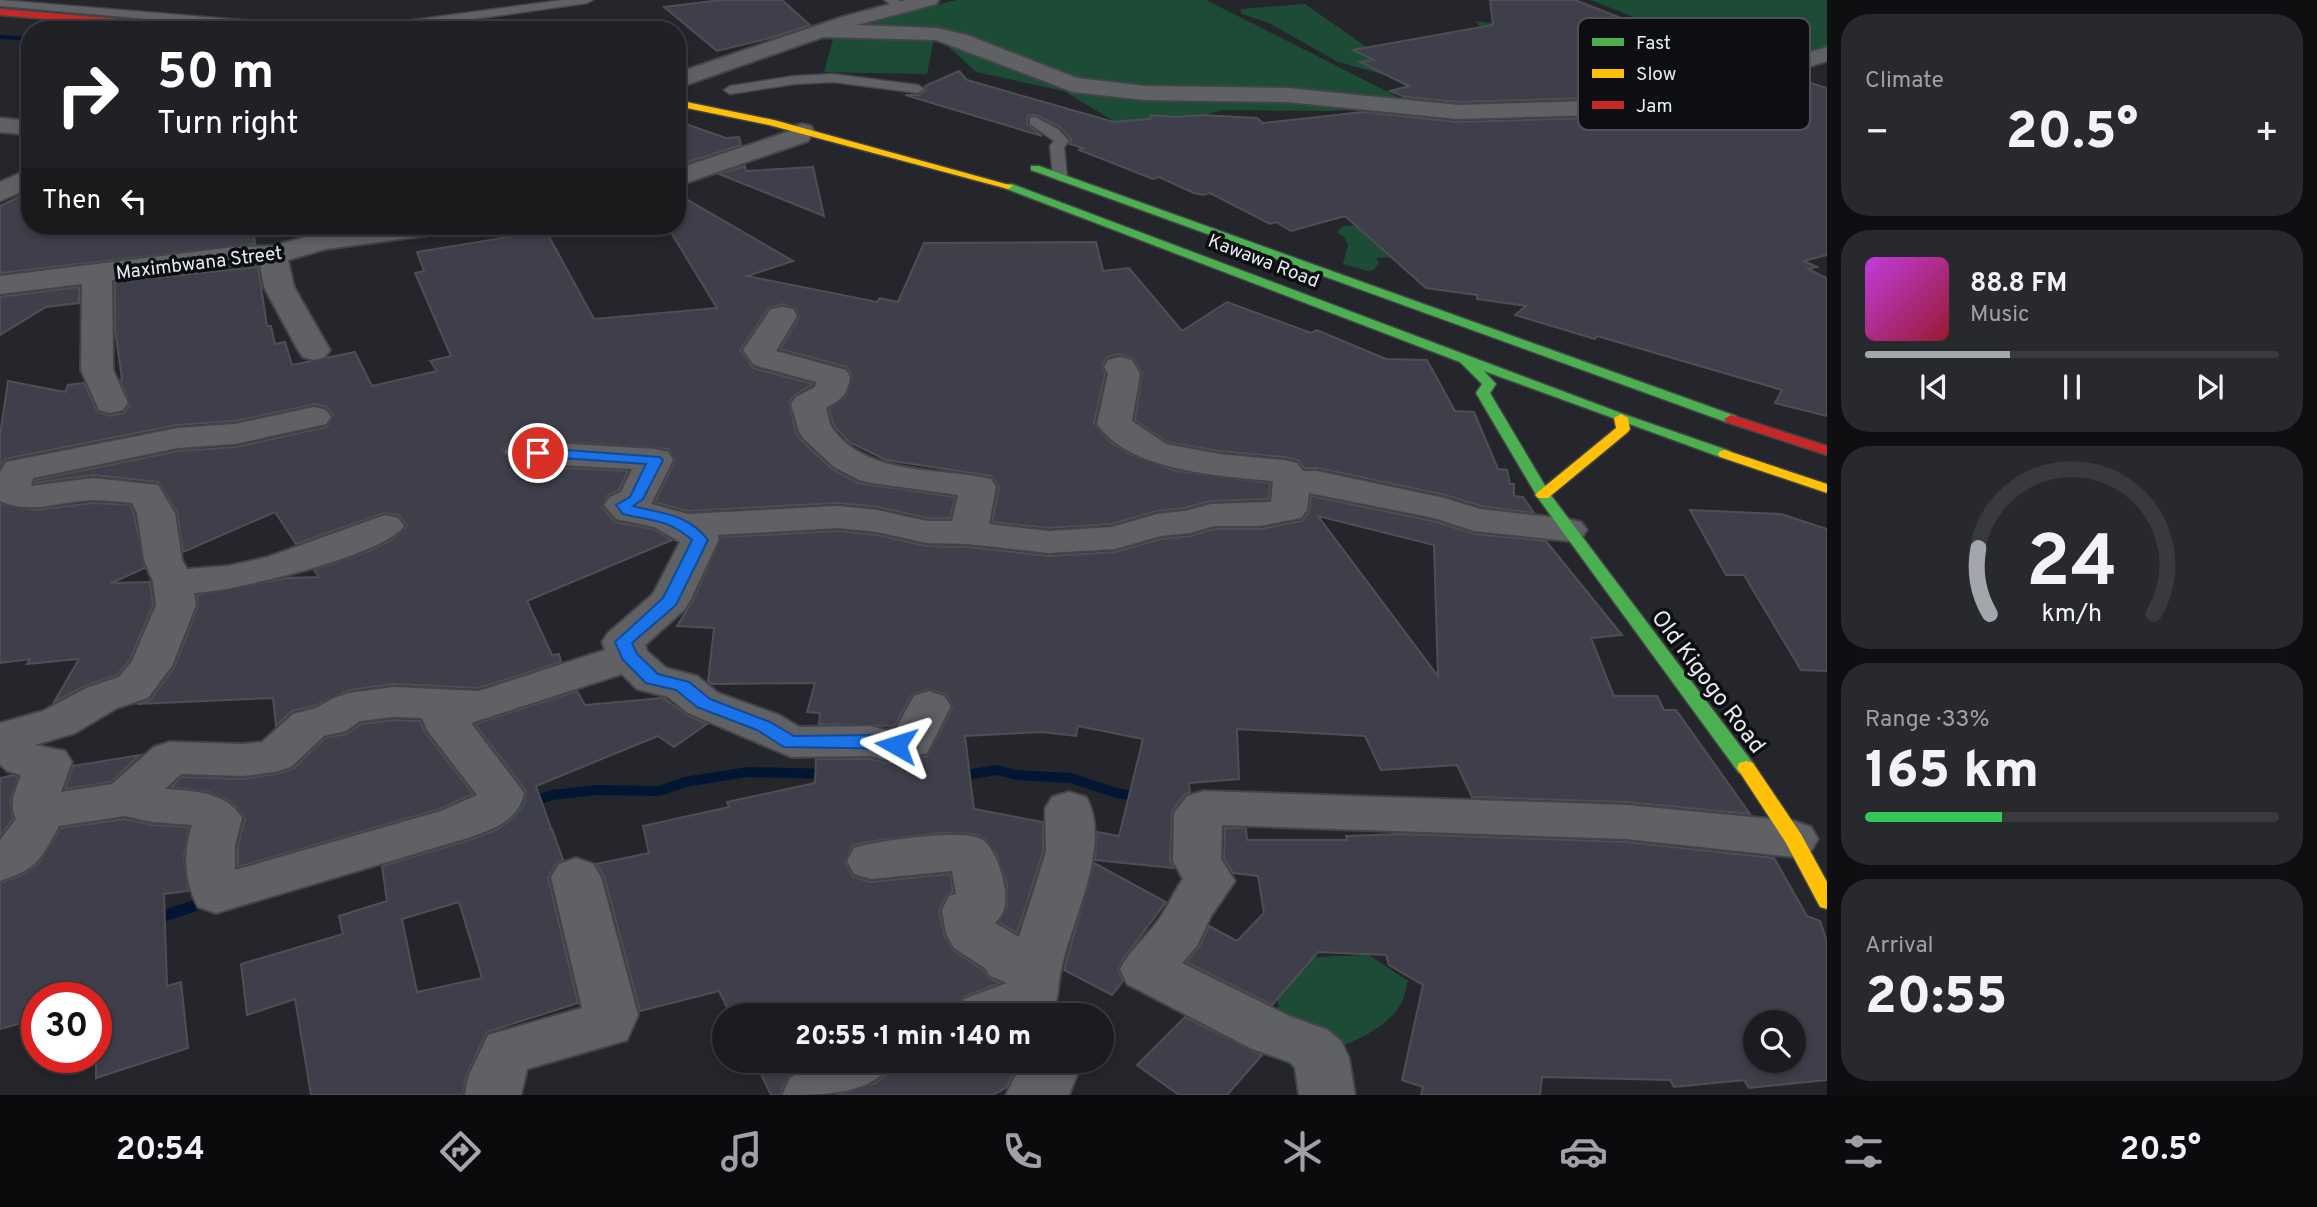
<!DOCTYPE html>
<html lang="en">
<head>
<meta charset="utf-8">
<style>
	body { margin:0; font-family:Overpass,sans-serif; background:#28292d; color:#f1f3f6; height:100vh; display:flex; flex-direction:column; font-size:26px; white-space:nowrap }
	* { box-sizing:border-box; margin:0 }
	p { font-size:23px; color:#a0a1a5 }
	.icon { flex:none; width:38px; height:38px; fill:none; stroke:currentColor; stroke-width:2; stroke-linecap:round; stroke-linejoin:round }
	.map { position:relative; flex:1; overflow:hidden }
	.sheet { display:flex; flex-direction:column; gap:14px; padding:14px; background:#0f0f12; width:490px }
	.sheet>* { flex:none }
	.banner { position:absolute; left:21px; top:21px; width:665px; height:214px; border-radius:28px; box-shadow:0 4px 10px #0003,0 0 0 2px #393a3e; background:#202124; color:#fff; overflow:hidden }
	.buttons { position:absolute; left:1743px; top:1010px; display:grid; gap:14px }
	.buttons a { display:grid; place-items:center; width:63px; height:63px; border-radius:50%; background:#1b1c20; box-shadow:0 4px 10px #0003,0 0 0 2px #393a3e; font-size:35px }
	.speed { position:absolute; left:21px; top:982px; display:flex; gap:14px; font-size:35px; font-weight:700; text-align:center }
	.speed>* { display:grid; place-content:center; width:91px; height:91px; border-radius:50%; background:#1b1c20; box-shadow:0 4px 10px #0003,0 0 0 2px #393a3e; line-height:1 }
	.speed .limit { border:10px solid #d22; background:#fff; color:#111 }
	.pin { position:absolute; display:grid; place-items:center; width:60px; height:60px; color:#fff; margin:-30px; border:4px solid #fff; border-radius:50%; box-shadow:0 2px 7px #0007 }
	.me { position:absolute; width:77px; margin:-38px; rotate:276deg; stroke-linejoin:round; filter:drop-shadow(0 0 5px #0008) }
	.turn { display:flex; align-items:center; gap:24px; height:147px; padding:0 21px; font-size:32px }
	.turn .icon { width:91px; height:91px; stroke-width:2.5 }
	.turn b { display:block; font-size:49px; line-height:60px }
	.then { display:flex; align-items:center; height:66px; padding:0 21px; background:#0003; gap:14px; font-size:26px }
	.big { font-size:52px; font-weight:800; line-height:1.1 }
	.sheet .widget { flex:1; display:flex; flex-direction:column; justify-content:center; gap:10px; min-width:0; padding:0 24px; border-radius:28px; background:#28292d }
	.sheet .dial { align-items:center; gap:0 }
	.dial svg { height:182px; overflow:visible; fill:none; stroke:#393a3e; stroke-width:7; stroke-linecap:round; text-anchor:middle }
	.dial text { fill:#f1f3f6; stroke:none }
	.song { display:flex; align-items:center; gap:21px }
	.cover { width:84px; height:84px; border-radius:10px; background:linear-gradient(135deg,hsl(290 70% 55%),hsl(350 70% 35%)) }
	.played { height:7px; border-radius:4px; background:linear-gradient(90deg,#a3a6ac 35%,#393a3e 35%) }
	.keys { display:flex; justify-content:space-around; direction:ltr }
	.heat { display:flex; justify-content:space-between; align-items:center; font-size:38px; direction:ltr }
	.charge { height:10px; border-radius:5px; background:linear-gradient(90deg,#34c759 33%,#393a3e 0) }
	.trip { position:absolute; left:712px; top:1003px; width:402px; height:70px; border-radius:35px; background:#1b1c20; box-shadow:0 4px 10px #0003,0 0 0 2px #393a3e; font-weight:800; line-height:70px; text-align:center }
	.tabs { display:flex; height:112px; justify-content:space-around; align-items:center; background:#0b0b0d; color:#a0a1a5 }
	.tabs .icon { width:49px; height:49px }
	.tabs .current { color:#a3a6ac }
	.tabs b { font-size:32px; color:#f1f3f6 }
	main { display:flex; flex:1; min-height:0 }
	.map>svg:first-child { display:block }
	.green { fill:#1d4c36 }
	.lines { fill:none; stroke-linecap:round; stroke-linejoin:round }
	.stream { fill:#031631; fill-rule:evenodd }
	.building { fill:#3f3f4b; stroke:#4e4f53; stroke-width:2; fill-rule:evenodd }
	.lane-casing { stroke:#424447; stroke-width:3 }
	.street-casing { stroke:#424447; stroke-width:4 }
	.fast-casing { stroke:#424447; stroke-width:3 }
	.slow-casing { stroke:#424447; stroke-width:3 }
	.jam-casing { stroke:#424447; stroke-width:3 }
	.lane { fill:#606165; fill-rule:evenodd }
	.street { fill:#606165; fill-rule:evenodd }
	.fast { fill:#4caf50; fill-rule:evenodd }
	.slow { fill:#ffc107; fill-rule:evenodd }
	.jam { fill:#c62828; fill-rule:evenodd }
	.route { fill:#1a73e8; stroke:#114b97; stroke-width:2 }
	.labels { text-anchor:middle; stroke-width:7; stroke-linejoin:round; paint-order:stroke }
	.far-street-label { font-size:19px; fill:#e8ebf1; stroke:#0d0e12 }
	.street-label { font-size:23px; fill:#e8ebf1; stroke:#0d0e12 }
	.key { fill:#0d0e12; stroke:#4f5055; stroke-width:2 }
	.key-label { font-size:19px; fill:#e8ebf1 }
</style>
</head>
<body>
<main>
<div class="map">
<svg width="1827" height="1095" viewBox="0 0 1827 1095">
	<rect width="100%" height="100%" fill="#24262b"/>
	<!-- green -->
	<g class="green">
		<polygon points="957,0 1206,0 1412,104 1331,111 1222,110 1135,134 1064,91 976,72 937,36 934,37 927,74 824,72 834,36 848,27"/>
		<polygon points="1590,0 1827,0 1827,52 1775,71"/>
		<polygon points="1305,4 1378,55 1487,33 1475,21 1512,26 1395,78 1338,62 1269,23 1242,14 1240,9"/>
		<polygon points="1363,225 1399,257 1376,258 1379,263 1374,270 1368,271 1343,264 1348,245 1344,237 1337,232 1343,226"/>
		<path d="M1369 955 1408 981C1406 987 1405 996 1402 1002 1385 1036 1322 1054 1288 1064L1248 1039 1279 1006 1267 974 1312 957Z"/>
	</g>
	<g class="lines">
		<!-- stream -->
		<g class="stream">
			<polygon points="0,35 30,37 30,41 0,39"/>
			<polygon points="997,765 1016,770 1071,773 1117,788 1150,794 1152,798 1150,802 1145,803 1116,798 1070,783 1016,780 997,775 954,782 949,781 947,777 949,773 954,772"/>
			<polygon points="748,767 832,769 837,770 839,774 837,778 832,779 748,777 686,787 660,796 595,795 553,800 505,816 500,815 497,811 500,807 552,790 595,785 659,786 684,777"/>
			<polygon points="211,894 217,896 219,900 217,904 149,927 143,925 141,921 143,917"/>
		</g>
	</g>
	<!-- building -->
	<g class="building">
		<polygon points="721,0 782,0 810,25 774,37 717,51 664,7"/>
		<polygon points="1490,0 1575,0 1750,68 1658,96 1458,102 1405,97 1390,91 1409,86 1360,62 1374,60 1353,50 1493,25"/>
		<polygon points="959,71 967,80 1114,122 1150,119 1151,115 1175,117 1202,115 1257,118 1263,123 1363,112 1458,122 1660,116 1788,76 1827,88 1827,255 1804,261 1817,267 1808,269 1827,278 1827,416 1775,403 1782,390 1597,336 1595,339 1515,315 1526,306 1477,299 1477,295 1426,288 1345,216 1291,231 1276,222 1270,224 1210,193 1203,195 1194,193 1159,177 1153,179 1079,150 1083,148 1070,144 1071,139 1060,127 1036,115 1028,116 1027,124 1042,136 905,95 919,95 926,90 925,86"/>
		<polygon points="677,121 726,138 739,137 741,145 688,162 677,158"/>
		<polygon points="745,166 746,171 813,167 824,216 719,174"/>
		<polygon points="30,191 30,226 253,226 255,244 0,273 0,206"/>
		<polygon points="688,200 793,261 747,276 877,302 880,298 898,302 924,243 1096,242 1103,271 1129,268 1182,331 1227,302 1311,333 1317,330 1386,359 1427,360 1455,411 1474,412 1498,469 1507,470 1510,484 1514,484 1514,496 1523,497 1534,513 1481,506 1445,495 1318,468 1304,468 1298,460 1284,457 1219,451 1167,442 1135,420 1142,373 1134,359 1119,354 1107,357 1102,366 1105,374 1094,423 1110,442 1130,454 1176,471 1270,483 1269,499 1210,501 1185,508 1156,511 1112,524 1049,528 992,522 999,487 991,476 886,460 849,442 834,426 829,409 845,397 852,376 847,367 780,349 799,317 795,308 782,304 769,308 740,350 753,368 813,384 795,395 789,402 796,433 802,441 832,469 858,483 955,497 950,518 927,518 878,507 838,503 688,511 655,502 675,461 669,449 521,439 509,443 502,450 509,461 522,466 628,471 619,490 608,495 602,507 615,522 653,529 672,540 527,601 552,655 559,654 561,662 479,688 393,684 349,690 315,706 292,711 276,726 273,698 137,704 150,700 174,668 198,606 197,595 287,578 319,577 314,570 369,551 392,540 407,526 399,515 384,513 296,544 275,512 183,552 177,512 158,482 93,475 34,483 35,480 178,451 236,447 327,427 333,415 327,407 315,404 235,421 177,425 5,459 0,467 0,435 8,381 65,392 68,385 84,383 97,411 110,416 124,413 130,405 120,380 122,379 115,330 115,282 258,267 267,326 271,326 275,344 285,342 292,365 355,352 372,386 437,371 430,361 451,356 415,273 424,271 417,252 546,231 594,319 717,308 667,226 677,226 677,210"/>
		<polygon points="79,287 79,303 46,307 0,335 0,297"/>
		<path d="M1311 496 1433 521 1474 534 1546 541 1622 635 1591 638 1614 696H1657L1664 710H1676L1750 814 1626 802 1472 797 1457 765 1381 770 1365 736 1237 729 1239 779 1189 783 1190 792 1185 794 1172 811 1170 861 1174 868 1095 860 1097 832 1119 836 1143 739 1078 726 1076 736 1042 732 965 736 974 809 1043 822V852L1017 933 999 922 1007 906V884L996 853 984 838 974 834 940 833 880 840 853 845 845 862 853 877 870 882 950 874 953 892 947 895 939 910 944 935 953 950 983 970 989 978 1000 983 963 997 954 1015H731L719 991 640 1011 604 876 596 864 649 853 643 826 729 807 727 802 815 783 816 759H870L886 763 927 756 953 707 946 694 928 689 912 695 894 726 819 724 820 713 807 712 815 683 712 684 708 681 714 628 677 626 692 602 721 537 838 531 877 535 927 546 968 547 1049 556 1115 552 1161 539 1191 536 1214 529H1260L1302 521 1309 512ZM1318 516 1434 545 1438 676Z"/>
		<polygon points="93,503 130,505 134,514 145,568 111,583 150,582 153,605 130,660 117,675 85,686 54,702 79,659 27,664 30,659 0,663 0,504 35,510"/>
		<polygon points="1690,510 1781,514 1827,529 1827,671 1801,670 1744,575 1726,575"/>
		<path d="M577 691 585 705 663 698 687 715 707 724 674 747 658 736 536 786 551 828 549 830 552 829 563 860 557 863 548 878 578 1003 487 1032 466 1076 463 1095H311L295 999 247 1015 241 964 343 934 339 916 387 901 382 866 472 839 498 829 513 818 524 804 526 791 475 724ZM459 902 482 978 417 992 402 919Z"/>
		<polygon points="393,720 420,721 425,732 473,794 440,809 238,867 238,846 245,819 237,808 228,800 209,792 171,787 182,777 243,779 276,774 293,769 325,738 347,734 361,724"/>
		<polygon points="140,755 111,782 65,789 73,766"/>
		<polygon points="13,775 18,777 10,802 13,819 0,836 0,778"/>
		<polygon points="125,819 152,825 189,827 184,856 188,891 164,894 167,986 181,982 188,1048 96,1078 96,998 37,998 37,1019 0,1029 0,883 24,874 39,863 61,828"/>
		<path d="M1225 828H1246L1247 840H1347L1346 836 1402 834 1626 842 1774 858 1807 916 1820 921 1827 942V1080L1749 1088 1744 1080 1674 1087 1670 1080 1542 1077 1540 1095H1421L1423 1087 1402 1080 1423 985 1389 965 1386 955 1318 952 1272 1005 1186 962 1199 947 1209 926 1237 941 1264 913 1258 876 1233 873 1224 858ZM1755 1022H1794V1060H1755Z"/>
		<polygon points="1094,863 1166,902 1122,961 1118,970 1123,981 1112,995 1064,970"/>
		<polygon points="1185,1017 1262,1055 1227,1095 1179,1095 1137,1065"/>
		<polygon points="754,1060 813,1060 789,1076 780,1095 771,1095"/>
		<polygon points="897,1060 1024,1060 1024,1066 1012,1076 1007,1087 993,1095 836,1095 875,1083 888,1073"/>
	</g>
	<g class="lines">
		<defs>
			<g id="lane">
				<polygon points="0,0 313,26 319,30 270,30 0,6"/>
				<polygon points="563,0 593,0 587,3 396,30 363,30 369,26"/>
				<polygon points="884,0 898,0 909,7 899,9"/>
				<polygon points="833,74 918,85 924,89 918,93 833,82 795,84 730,94 724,90 730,86 795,76"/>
				<polygon points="1035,117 1058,129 1069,141 1064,147 1067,177 1065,180 1060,181 1053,177 1050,146 1054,141 1030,124 1030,118"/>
			</g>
			<g id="street">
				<polygon points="905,0 939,0 936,4 857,25 936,28 967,35 1077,78 1145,86 1287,88 1458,105 1658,99 1827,47 1827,61 1660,113 1458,119 1287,102 1145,100 1073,92 936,40 823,37 677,88 677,73 842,17"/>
				<polygon points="0,118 30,121 30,135 0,132"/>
				<polygon points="802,124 811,126 814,131 808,141 677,186 677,169 790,131 793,126"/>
				<polygon points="30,169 30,188 0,201 0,182"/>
				<polygon points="376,226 452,226 448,232 438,234 326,249 288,260 294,287 330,350 325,357 314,360 303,357 298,350 264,287 260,264 234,265 112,280 113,370 128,403 123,410 111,413 99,410 81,370 82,284 0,294 0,276 234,247 272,246 324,232"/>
				<path d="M782 307 793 309 797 316 776 351 846 370 850 377C847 395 842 399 826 408 828 414 829 424 833 429 868 477 940 467 991 479L996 487 989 524 1049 531 1112 527 1157 514 1185 511 1211 504 1271 502 1273 481C1220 476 1129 471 1097 424L1108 374 1104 367 1108 360 1120 357 1132 360 1140 374 1132 421 1166 444 1219 454 1284 460 1297 463 1303 471H1317L1444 498 1480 509 1568 519 1581 522 1587 530 1581 538 1568 541 1474 531 1434 518 1309 493 1307 510 1301 518 1260 526H1214L1190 533 1161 536 1115 549 1049 553 968 544 927 543 877 532 838 528 717 535 719 539 690 601 684 610 645 645 647 651 666 668 697 676 718 693 779 715 799 727 870 726 886 730 896 728 914 696 929 691 944 696 951 706 927 753 886 760 870 756 791 757 688 713 668 697 637 689 622 674 471 723 524 793C519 820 495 828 471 837L216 913 198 907C184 881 183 853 192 825L152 822 125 816 59 826C41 859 38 869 0 881V840L16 819C8 805 16 789 21 775L7 771 0 764V723L43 711 86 688 119 677 132 661 156 605 153 582 144 560 137 513 132 503C119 502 106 500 93 500 60 501 32 515 0 501V472L6 462 178 428 235 424 314 407 326 410 331 417 326 424 235 444 178 448 33 478 31 486 93 478 158 485 175 513 182 560 187 569 228 566 268 557 385 515 398 518 404 526C383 556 234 591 194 593L196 605 172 666 148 698 117 708 75 733 35 745 65 751 72 762 61 792 112 784 154 747 170 742 243 744 262 742 293 714 316 708 334 698 349 693 393 687 479 691 605 650 602 642 608 633 653 594 680 542 654 527 616 519 604 505 610 497 621 492 632 469 522 463 510 459 504 452 510 445 522 441 655 449 668 452 673 460 651 504 688 514 838 506 877 510 927 521H952L958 495 872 483 859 480 834 467 804 439 799 432 791 404 796 397 815 387 816 382 754 365 743 350 771 309ZM393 717 422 718 427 730 477 795 441 811 235 870V846L242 818C226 791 193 791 165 789L181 774 243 776 275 772 291 767 324 736 346 731 360 721Z"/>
				<path d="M1204 791 1626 805 1794 821 1811 827 1818 839 1811 851 1794 857 1626 839 1222 825 1221 859 1235 881 1211 916 1197 946 1182 963 1289 1016 1328 1030 1341 1041 1349 1058 1355 1095H1299L1295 1068 1290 1062 1252 1049 1127 984 1120 969C1130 950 1145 938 1157 922 1167 909 1173 893 1183 879L1173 861 1174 813 1187 796Z"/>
				<path d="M1069 792 1086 797C1113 844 1071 921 1061 970 1057 987 1060 995 1052 1011L1042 1015H956L964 999 1007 983 990 976 985 968 954 948 946 934 942 910 949 896 956 894 952 871 871 879 854 874 847 861 854 848C875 841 966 828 983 840 994 848 1002 871 1004 884 1007 900 1006 913 995 923L1019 937 1046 852 1045 809 1052 797Z"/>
				<polygon points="576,858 593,864 601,877 638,1015 627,1040 527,1069 521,1095 465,1095 468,1077 488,1035 582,1008 551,877 559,864"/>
				<path d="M819 1060H895C873 1095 825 1095 782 1095L790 1078Z"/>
				<polygon points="1027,1060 1083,1060 1069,1095 1006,1095 1014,1078 1026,1067"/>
			</g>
			<g id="fast">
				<polygon points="1031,166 1039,166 1736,416 1738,419 1736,422 1726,422 1031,170"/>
				<polygon points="1004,184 1012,184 1626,415 1730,451 1732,454 1730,457 1720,457 1484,371 1496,384 1490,393 1550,494 1753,763 1755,768 1753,773 1739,773 1538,498 1476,393 1482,384 1460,362 1004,188"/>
			</g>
			<g id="slow">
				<polygon points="677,100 774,120 1013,186 1008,189 769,125 677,106"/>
				<polygon points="1621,414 1628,418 1630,429 1628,432 1548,498 1538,498 1535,495 1538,492 1616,428 1614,418"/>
				<polygon points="1725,450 1827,484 1827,493 1720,457 1718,454 1720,451"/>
				<polygon points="1746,761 1753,763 1801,834 1827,882 1827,909 1820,907 1786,843 1737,768 1739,763"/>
			</g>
			<g id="jam">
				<polygon points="0,9 214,27 218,30 180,30 0,15"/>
				<polygon points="1731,415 1827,446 1827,455 1726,422 1724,419"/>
			</g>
		</defs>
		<!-- lane casing -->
		<use href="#lane" class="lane-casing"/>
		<!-- street casing -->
		<use href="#street" class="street-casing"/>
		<!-- fast casing -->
		<use href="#fast" class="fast-casing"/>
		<!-- slow casing -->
		<use href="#slow" class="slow-casing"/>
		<!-- jam casing -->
		<use href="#jam" class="jam-casing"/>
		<!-- lane -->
		<use href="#lane" class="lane"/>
		<!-- street -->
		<use href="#street" class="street"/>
		<!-- fast -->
		<use href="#fast" class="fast"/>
		<!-- slow -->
		<use href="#slow" class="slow"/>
		<!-- jam -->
		<use href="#jam" class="jam"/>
	</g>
	<!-- route -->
	<path class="route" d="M538 448 660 457 663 460 643 499 633 506C662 514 687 513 708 540L676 605 632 643 637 654 658 674 689 682 710 699 770 722 794 736 870 735 903 740 905 745 903 749 784 747 757 730 697 707 676 690 646 683 623 660 615 642 663 598 692 540C666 518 654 522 623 514L616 505 630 497 646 464 533 456 531 453Z"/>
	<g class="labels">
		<!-- far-street labels -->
		<g class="far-street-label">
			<text transform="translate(1264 260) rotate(21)" y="7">Kawawa Road</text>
			<text transform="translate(199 262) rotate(-7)" y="7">Maximbwana Street</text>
		</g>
		<!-- street labels -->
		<g class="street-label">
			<text transform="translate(1709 681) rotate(53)" y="8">Old Kigogo Road</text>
		</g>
	</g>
	<!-- legend -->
	<rect x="1578" y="18" width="232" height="112" rx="10" class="key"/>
	<rect x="1592" y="38" width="32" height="8" fill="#4caf50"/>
	<rect x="1592" y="69" width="32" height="9" fill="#ffc107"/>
	<rect x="1592" y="101" width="32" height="8" fill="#c62828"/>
	<g class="key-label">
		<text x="1636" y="49">Fast</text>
		<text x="1636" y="80">Slow</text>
		<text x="1636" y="112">Jam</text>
	</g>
</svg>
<div class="buttons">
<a><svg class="icon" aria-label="search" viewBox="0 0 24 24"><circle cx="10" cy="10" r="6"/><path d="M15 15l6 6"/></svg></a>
</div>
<div class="speed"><div class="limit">30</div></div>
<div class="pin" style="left:538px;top:453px;background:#d93025"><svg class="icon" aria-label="arrive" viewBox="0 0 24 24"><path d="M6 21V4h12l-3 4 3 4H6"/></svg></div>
<svg class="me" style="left:896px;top:745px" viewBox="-20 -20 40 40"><path d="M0-17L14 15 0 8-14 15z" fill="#1a73e8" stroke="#fff" stroke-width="4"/></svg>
<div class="trip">20:55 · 1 min · 140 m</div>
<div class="banner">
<div class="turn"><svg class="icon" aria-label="right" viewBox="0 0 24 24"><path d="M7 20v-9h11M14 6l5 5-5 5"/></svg><div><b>50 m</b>Turn right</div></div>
<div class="then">Then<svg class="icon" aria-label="left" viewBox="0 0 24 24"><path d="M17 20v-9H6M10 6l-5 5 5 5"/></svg></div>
</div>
</div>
<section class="sheet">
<div class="widget"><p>Climate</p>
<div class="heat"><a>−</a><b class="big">20.5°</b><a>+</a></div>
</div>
<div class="widget">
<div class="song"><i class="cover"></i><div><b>88.8 FM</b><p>Music</p></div></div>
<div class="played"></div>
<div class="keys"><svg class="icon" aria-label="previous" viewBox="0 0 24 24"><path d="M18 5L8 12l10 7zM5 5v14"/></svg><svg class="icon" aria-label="pause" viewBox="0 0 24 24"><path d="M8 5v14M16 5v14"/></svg><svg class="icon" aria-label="next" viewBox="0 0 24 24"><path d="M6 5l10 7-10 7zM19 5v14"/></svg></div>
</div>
<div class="widget dial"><svg viewBox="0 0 100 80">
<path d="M14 69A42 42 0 1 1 86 69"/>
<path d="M14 69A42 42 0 0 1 9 40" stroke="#a3a6ac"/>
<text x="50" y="56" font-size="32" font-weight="700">24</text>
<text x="50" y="72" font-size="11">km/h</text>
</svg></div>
<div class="widget"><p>Range · 33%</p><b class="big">165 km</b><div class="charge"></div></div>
<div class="widget"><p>Arrival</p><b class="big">20:55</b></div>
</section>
</main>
<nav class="tabs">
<b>20:54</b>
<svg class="icon current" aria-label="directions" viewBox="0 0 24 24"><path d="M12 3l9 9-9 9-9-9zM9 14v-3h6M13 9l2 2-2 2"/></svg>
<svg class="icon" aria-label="music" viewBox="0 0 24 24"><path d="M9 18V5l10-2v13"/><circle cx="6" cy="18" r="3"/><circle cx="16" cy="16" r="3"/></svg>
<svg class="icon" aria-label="phone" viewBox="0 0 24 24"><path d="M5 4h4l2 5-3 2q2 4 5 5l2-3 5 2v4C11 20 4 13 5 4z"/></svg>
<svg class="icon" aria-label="climate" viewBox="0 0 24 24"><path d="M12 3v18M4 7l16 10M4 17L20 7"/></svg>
<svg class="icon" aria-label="car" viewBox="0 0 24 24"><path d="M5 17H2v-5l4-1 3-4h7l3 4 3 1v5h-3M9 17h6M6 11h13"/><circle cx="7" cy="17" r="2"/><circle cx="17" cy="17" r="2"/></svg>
<svg class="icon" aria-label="filters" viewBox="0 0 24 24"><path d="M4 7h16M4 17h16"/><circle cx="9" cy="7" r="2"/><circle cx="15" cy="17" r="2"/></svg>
<b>20.5°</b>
</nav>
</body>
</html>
